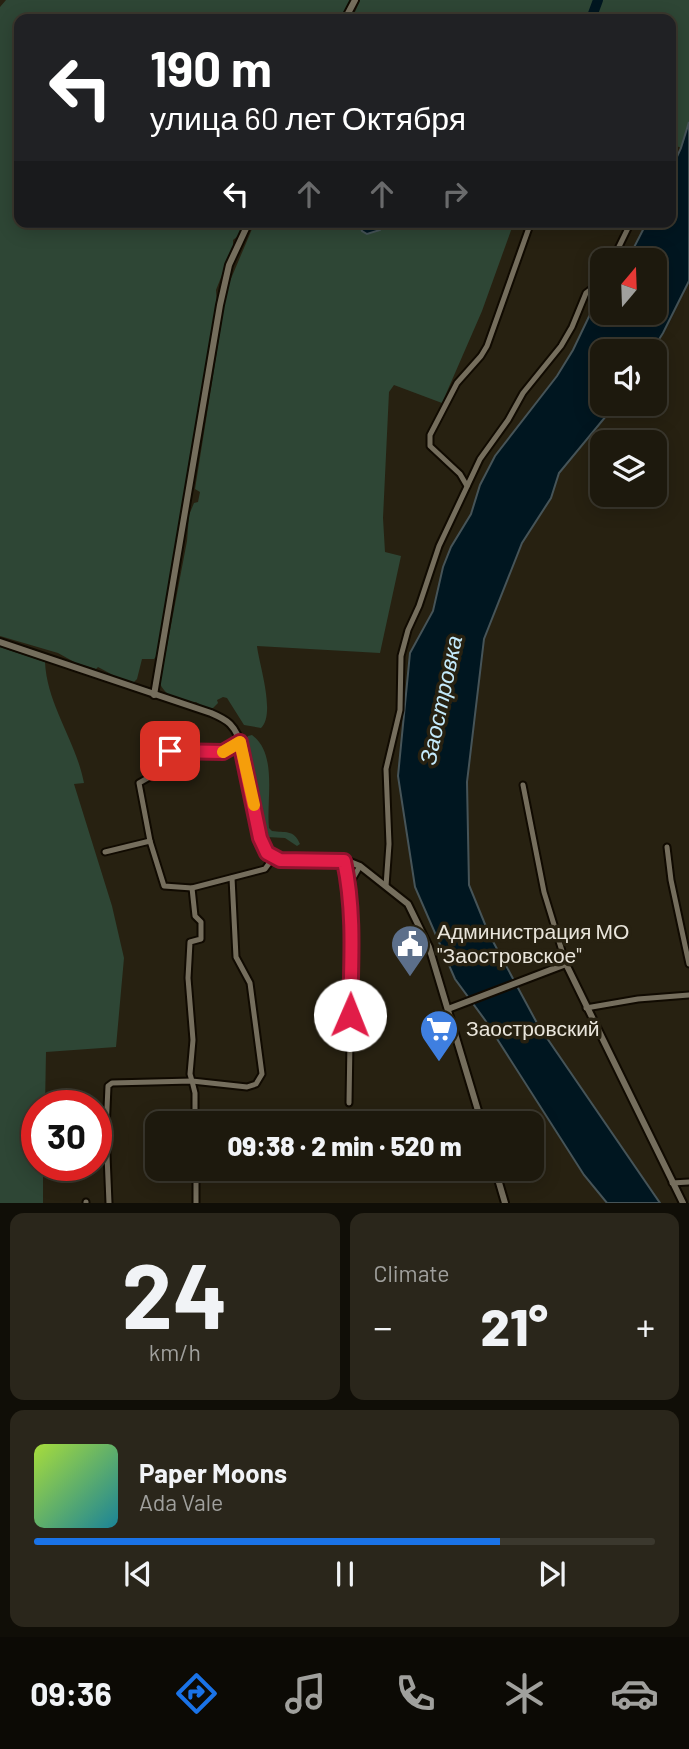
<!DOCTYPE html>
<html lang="en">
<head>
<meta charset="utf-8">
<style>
	body { margin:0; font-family:Barlow,sans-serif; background:#2a261b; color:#f1f3f6; height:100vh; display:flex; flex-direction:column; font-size:26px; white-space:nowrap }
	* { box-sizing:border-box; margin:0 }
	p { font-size:23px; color:#a0a09d }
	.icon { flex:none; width:38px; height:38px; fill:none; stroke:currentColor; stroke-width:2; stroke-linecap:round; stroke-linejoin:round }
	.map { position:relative; height:1203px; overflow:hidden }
	.panel { display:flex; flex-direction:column; gap:10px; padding:10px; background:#100e07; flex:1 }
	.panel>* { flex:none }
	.hud { position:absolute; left:14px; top:14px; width:662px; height:214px; border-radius:14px; box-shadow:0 4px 18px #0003,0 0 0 2px #3b382e; background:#202124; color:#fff; overflow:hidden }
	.needle { width:46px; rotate:19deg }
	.tools { position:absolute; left:590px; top:248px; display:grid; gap:14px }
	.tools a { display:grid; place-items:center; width:77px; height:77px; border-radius:14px; background:#1d190d; box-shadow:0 4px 18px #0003,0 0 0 2px #3b382e; font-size:35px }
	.speed { position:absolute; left:21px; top:1090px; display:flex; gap:14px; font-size:35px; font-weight:700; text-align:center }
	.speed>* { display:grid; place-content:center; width:91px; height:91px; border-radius:50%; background:#1d190d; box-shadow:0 4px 18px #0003,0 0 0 2px #3b382e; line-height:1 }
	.speed .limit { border:10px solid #d22; background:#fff; color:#111 }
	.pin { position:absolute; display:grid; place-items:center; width:60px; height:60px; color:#fff; margin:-30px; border-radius:14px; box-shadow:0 4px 10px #0006 }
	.me { position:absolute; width:77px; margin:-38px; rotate:1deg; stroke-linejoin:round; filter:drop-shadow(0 0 5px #0008) }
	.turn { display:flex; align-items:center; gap:24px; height:147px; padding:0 21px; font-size:32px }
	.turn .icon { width:91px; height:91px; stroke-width:2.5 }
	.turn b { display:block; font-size:49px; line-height:60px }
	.lanes { display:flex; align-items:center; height:66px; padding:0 21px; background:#0003; justify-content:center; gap:35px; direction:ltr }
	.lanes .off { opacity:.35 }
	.big { font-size:52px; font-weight:800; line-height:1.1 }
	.panel .widget { flex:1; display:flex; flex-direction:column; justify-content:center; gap:10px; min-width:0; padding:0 24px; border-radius:14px; background:#2a261b }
	.panel .dial { align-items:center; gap:0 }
	.dial b { font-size:91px; line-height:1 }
	.song { display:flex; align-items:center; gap:21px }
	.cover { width:84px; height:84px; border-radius:10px; background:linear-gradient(135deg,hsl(80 70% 55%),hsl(190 70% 35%)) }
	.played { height:7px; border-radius:4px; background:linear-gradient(90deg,#1a73e8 75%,#3b382e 75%) }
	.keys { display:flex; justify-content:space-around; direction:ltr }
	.heat { display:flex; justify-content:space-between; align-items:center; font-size:38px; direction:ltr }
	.panel .tiles { flex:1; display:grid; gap:10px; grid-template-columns:1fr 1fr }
	.widget:last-child { grid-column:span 2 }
	.trip { position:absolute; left:145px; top:1111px; width:399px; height:70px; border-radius:14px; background:#1d190d; box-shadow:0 4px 18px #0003,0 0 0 2px #3b382e; font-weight:800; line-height:70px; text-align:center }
	.dock { display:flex; height:112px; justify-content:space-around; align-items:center; background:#0c0a05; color:#a0a09d }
	.dock .icon { width:49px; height:49px }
	.dock .active { color:#1a73e8 }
	.dock b { font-size:32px; color:#f1f3f6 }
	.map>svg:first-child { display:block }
	.green { fill:#2e4635 }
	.water { fill:#001620; stroke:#465458; stroke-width:2 }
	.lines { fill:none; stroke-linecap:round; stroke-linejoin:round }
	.river { stroke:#001620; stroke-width:10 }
	.minor-casing { stroke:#100a01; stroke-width:9 }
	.tertiary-casing { stroke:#100a01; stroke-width:10 }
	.minor { stroke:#756e5d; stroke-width:5 }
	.tertiary { stroke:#756e5d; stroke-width:6 }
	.route-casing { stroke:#92132f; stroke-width:18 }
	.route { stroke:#e11d48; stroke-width:12 }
	.slow { stroke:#f59e0b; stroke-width:12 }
	.labels { text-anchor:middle; stroke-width:7; stroke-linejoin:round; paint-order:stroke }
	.poi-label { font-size:21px; fill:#e9e5db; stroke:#272111; text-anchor:start }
	.water-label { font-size:23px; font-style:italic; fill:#c4eafb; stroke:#272111 }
</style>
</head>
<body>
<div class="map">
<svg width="689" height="1203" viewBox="0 0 689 1203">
	<rect width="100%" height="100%" fill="#272111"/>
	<!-- green -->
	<g class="green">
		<polygon points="6,0 351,0 341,19 19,19 19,222 244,222 238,236 233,240 233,247 216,290 217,305 158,654 154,659 142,659 137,679 133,683 124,681 98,667 96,669 76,663 58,653 0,636 0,7"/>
		<polygon points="360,0 689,0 689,122 681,148 670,143 670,19 352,19"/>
		<path d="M255 222H359L362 231 383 222H514L482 311 442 403 394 385 389 392 383 518 385 552 401 556 380 653 257 646C259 664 276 714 261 728L244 725 227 698 223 697 217 700 218 703 213 708H205L196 702C184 704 164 696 160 683L187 541 189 515 194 503 198 502 200 492 195 489 227 288Z"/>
		<path d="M0 647 45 662C47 705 76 741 84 783L74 784 112 906 124 958 116 1047 46 1052 45 1106H37V1166H43V1203H0Z"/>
		<path d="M252 735C278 754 266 800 269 828L272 831C285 833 294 829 300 844L297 846 285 838 267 837 262 834 245 752V741L248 736Z"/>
	</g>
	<!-- water -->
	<g class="water">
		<polygon points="689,122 689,281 663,333 651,352 602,352 602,404 616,404 559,473 551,498 522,543 484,639 467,782 469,885 489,934 538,1025 660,1203 607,1203 584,1175 485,1020 455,979 415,887 398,776 410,653 433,611 443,567 451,547 471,514 480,485 495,456 557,376 573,350 594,306 602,297 602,313 654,313 654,261 627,261 647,222 670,222 670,172 681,148"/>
		<polygon points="359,222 383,222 380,230 367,234 362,231"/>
	</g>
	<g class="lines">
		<!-- river -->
		<polyline class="river" points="591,19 598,0"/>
		<defs>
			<g id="minor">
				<polyline points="612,261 631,222"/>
				<polyline points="467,486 460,474 430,446 430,435 457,383 481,356 487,346 531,222"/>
				<polyline points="523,785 544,892 566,964"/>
				<polyline points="150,841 139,783 160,771 162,758 170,751 223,752 240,742"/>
				<polyline points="667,847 671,880 689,964"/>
				<polyline points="105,852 150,841 164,886 192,888 265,869 273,858"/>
				<polyline points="344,861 349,885"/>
				<polyline points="386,886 389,844 386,769 400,710 401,656 408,630 419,606 439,546 480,459 508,420 523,393 561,346 572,327 586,293 602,281"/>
				<polyline points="192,888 195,916 201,922 201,939 190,942 188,978 193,1040 190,1074 192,1081 247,1087 256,1084 262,1074 250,983 236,957 232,878"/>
				<polyline points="586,1008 638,999 689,995"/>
				<polyline points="349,1103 352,918 349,885 360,866"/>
				<polyline points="196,1169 196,1203"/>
				<polyline points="672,1183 689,1182"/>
				<polyline points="86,1202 86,1203"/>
				<polyline points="109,1203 106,1131 108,1086 112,1083 192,1081 195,1093 195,1124"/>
			</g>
			<g id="tertiary">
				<polyline points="345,19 355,0"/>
				<path d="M0 642 211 713C218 716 225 719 230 724 253 747 249 822 267 853L280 860H330L350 862 360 866 408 904 429 947 482 1124"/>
				<polyline points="154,695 220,305 229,265 249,222"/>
				<polyline points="448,1009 566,964 683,1203"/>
				<polyline points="495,1169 505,1203"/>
			</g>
		</defs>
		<!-- minor casing -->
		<use href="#minor" class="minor-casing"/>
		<!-- tertiary casing -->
		<use href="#tertiary" class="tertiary-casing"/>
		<!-- minor -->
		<use href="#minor" class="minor"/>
		<!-- tertiary -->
		<use href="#tertiary" class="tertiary"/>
	</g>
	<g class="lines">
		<defs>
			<path id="route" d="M170 751 223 752 240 742 260 838 267 853 280 860 344 861C355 912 351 964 350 1015"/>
		</defs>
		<!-- route casing -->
		<use href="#route" class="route-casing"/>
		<!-- route -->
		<use href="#route" class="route"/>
		<!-- slow -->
		<polyline class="slow" points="223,752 240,742 254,805"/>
	</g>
	<!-- icons -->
	<defs>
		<symbol id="civic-pin" viewBox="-11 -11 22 30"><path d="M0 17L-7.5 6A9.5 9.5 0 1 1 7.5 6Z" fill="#5c6f8a" stroke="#272111"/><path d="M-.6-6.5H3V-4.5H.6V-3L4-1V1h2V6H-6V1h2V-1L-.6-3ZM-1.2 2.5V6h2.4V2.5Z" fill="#fff"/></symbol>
		<symbol id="supermarket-pin" viewBox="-11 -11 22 30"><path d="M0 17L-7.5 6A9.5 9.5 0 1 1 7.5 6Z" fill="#3f7fe0" stroke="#272111"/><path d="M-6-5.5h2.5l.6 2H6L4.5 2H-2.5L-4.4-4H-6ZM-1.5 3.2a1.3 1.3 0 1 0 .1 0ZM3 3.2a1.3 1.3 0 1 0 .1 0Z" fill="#fff"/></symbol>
	</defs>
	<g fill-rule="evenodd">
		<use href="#civic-pin" x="388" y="922" width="44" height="60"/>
		<use href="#supermarket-pin" x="417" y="1007" width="44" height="60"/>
	</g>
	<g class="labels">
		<!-- poi labels -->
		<g class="poi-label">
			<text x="437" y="939">Администрация МО<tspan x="437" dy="24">"Заостровское"</tspan></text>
			<text x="466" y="1036">Заостровский</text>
		</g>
		<!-- water labels -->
		<g class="water-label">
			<text transform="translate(441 700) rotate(-78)" y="8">Заостровка</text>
		</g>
	</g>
</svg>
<div class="tools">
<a><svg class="needle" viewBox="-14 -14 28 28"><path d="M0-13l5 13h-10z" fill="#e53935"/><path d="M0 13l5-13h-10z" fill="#a0a09d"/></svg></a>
<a><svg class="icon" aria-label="sound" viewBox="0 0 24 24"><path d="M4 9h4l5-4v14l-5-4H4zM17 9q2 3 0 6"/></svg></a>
<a><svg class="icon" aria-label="layers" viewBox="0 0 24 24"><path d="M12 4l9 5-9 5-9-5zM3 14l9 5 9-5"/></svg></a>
</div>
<div class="speed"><div class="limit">30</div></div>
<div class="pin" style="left:170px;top:751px;background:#d93025"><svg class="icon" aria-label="arrive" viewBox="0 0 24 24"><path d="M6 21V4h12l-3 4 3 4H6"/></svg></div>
<svg class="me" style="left:350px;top:1015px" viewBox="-20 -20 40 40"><circle r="19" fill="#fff"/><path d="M0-13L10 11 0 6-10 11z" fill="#e11d48"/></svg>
<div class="trip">09:38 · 2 min · 520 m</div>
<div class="hud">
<div class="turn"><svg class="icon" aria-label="left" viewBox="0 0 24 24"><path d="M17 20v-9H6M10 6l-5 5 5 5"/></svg><div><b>190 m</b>улица 60 лет Октября</div></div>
<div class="lanes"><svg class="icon" aria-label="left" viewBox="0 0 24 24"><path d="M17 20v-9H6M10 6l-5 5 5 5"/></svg><svg class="icon off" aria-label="ahead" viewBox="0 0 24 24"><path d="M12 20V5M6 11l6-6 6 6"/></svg><svg class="icon off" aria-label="ahead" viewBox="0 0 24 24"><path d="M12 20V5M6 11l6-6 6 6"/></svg><svg class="icon off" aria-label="right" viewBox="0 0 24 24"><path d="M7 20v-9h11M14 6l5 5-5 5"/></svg></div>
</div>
</div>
<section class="panel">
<div class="tiles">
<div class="widget dial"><b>24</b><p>km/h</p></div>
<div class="widget"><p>Climate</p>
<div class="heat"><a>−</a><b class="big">21°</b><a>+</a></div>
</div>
<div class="widget">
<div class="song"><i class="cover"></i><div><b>Paper Moons</b><p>Ada Vale</p></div></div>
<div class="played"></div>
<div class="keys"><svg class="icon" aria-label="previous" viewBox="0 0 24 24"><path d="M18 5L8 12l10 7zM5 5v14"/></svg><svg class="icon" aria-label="pause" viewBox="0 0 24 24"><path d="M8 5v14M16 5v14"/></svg><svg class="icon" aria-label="next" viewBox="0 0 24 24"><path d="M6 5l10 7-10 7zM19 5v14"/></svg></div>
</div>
</div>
</section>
<nav class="dock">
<b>09:36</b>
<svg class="icon active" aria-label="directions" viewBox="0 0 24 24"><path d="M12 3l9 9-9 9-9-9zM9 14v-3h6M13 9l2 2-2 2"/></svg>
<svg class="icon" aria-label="music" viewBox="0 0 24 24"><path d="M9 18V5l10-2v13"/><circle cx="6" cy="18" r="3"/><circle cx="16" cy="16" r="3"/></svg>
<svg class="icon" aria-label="phone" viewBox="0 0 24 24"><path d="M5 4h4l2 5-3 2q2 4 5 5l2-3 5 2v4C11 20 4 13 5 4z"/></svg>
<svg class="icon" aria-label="climate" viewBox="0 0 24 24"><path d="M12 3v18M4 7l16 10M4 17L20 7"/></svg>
<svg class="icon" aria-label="car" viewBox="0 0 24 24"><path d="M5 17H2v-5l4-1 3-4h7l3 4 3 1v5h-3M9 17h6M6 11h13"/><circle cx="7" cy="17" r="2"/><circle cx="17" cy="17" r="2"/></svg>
</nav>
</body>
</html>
